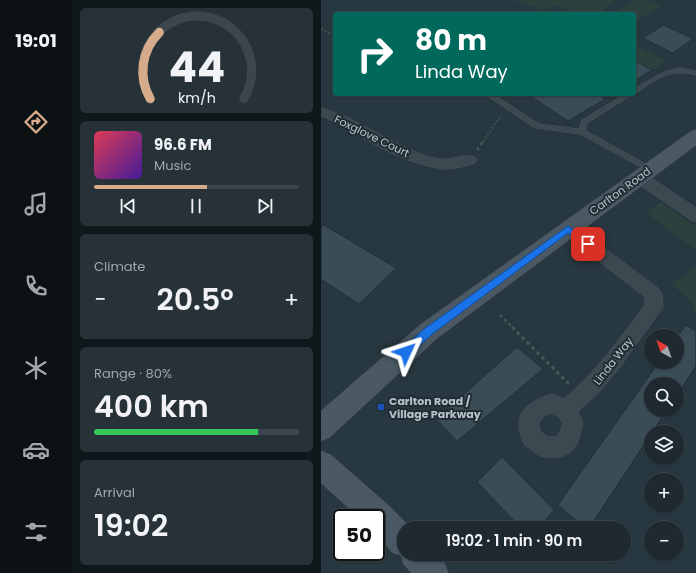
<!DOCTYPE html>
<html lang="en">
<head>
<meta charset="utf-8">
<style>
	body { margin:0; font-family:Poppins,sans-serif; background:#263238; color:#f1f3f6; height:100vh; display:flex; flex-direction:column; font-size:15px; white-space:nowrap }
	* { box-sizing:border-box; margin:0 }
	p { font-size:13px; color:#a1a7ab }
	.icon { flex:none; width:22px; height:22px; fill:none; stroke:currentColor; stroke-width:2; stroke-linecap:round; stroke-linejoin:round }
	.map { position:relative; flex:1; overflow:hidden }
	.drawer { display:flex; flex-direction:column; gap:8px; padding:8px; background:#10171a; width:249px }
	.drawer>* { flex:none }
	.guide { position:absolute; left:12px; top:12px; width:303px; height:84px; border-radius:4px; box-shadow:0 1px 3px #0004,0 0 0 1px #3c464c; background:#00695c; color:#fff; overflow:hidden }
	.needle { width:26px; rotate:320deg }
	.fabs { position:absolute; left:323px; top:329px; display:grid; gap:8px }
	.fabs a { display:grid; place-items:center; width:40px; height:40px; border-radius:50%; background:#1e2a30; box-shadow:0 1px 3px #0004,0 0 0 1px #3c464c; font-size:20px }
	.speed { position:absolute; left:12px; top:509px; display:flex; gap:8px; font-size:20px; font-weight:700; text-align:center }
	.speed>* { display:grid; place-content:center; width:52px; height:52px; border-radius:50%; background:#1e2a30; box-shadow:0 1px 3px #0004,0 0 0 1px #3c464c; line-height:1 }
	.speed .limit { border:2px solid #111; border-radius:6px; background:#fff; color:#111 }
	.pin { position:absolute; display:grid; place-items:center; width:34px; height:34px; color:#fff; margin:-17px; border-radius:8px; box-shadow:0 2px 6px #0006 }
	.me { position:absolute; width:44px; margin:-22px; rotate:48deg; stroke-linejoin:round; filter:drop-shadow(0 0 3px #0008) }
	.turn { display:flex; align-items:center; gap:14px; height:84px; padding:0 16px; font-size:18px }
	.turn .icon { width:52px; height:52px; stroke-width:2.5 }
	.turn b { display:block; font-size:28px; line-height:34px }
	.big { font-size:30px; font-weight:600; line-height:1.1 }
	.drawer .widget { flex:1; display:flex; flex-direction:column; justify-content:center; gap:6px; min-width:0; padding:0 14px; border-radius:6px; background:#263238 }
	.drawer .dial { align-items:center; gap:0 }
	.dial svg { height:104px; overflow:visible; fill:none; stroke:#3c464c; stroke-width:7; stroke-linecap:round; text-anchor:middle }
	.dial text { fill:#f1f3f6; stroke:none }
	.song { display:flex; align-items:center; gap:12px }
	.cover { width:48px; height:48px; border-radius:6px; background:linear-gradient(135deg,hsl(350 70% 55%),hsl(260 70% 35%)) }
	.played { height:4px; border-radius:2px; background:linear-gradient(90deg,#d6ab8b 55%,#3c464c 55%) }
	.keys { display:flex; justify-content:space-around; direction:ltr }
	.heat { display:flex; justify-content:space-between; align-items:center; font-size:22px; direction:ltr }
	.charge { height:6px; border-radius:3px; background:linear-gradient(90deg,#34c759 80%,#3c464c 0) }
	.trip { position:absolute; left:76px; top:521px; width:234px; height:40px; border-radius:20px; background:#1e2a30; box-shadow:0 1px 3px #0004,0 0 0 1px #3c464c; font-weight:600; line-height:40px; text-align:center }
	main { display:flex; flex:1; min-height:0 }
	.tabs { display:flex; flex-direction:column; width:72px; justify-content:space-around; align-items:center; background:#0c1113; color:#a1a7ab }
	.tabs .icon { width:28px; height:28px }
	.tabs .on { color:#d6ab8b }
	.tabs b { font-size:18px; color:#f1f3f6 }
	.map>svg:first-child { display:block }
	.green { fill:#2a413e }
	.building { fill:#3a4d56; stroke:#233037 }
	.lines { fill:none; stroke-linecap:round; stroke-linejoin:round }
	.service-casing { stroke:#49555c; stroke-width:1 }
	.minor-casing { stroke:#49555c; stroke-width:1 }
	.secondary-casing { stroke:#49555c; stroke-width:1 }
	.path-far2 { stroke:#435956; stroke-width:1.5; stroke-dasharray:2 2; stroke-linecap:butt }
	.path-far1 { stroke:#435956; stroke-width:2.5; stroke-dasharray:3 3; stroke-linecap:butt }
	.path { stroke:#435956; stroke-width:3; stroke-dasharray:3.5 3.5; stroke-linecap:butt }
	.service { fill:#3c4950; fill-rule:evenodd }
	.minor { fill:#3c4950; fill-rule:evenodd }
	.secondary { fill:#4a5963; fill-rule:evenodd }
	.route { fill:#1a73e8; stroke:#114b97 }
	.transit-dot { fill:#1a4fb4; stroke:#212e35; stroke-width:1.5 }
	.labels { text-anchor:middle; stroke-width:4; stroke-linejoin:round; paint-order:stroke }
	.street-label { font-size:11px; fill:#b9c4ca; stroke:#212e35 }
	.poi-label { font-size:11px; font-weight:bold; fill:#b9c4ca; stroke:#212e35; text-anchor:start }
</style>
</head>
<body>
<main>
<nav class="tabs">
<b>19:01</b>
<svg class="icon on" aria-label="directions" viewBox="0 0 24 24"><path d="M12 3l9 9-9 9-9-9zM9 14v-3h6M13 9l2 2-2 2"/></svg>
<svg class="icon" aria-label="music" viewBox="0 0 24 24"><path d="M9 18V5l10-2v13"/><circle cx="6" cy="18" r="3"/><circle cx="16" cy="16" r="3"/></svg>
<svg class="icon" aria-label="phone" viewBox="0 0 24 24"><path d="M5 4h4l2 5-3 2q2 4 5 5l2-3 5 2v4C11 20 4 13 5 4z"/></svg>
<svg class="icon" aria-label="climate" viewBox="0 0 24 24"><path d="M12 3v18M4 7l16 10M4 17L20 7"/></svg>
<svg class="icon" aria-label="car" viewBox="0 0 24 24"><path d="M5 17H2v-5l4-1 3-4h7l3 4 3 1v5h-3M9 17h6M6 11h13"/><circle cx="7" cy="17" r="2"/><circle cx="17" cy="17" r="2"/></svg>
<svg class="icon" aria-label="filters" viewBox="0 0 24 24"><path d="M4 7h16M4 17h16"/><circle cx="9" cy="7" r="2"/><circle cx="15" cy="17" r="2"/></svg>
</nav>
<section class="drawer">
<div class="widget dial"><svg viewBox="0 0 100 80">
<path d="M14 69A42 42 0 1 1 86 69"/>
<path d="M14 69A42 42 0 0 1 21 18" stroke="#d6ab8b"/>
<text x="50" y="56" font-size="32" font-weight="700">44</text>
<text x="50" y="72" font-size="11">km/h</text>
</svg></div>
<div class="widget">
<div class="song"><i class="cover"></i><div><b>96.6 FM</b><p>Music</p></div></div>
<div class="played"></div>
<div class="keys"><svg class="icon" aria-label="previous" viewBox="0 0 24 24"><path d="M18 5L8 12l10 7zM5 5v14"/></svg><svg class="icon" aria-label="pause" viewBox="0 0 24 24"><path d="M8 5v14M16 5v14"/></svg><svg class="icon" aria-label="next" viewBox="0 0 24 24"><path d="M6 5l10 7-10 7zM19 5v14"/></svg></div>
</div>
<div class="widget"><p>Climate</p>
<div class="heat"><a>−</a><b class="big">20.5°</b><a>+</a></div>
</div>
<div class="widget"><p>Range · 80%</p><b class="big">400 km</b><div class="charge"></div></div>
<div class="widget"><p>Arrival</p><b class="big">19:02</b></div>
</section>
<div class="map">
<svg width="375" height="573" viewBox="0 0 375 573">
	<rect width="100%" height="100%" fill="#283840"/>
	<!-- green -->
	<g class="green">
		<polygon points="192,0 294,0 278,14 258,14 232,5 222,10"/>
		<polygon points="315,0 325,0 340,6 313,23 313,14 290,14"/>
		<polygon points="313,45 346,61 331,70 313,60"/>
		<polygon points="340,202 375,227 375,250 325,213"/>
		<polygon points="375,265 375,319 370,301 351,285"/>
	</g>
	<!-- building -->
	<g class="building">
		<polygon points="343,25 372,39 352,53 322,38"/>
		<polygon points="313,60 331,70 313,81"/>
		<polygon points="210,94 282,94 279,96 284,99 247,121 208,95"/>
		<polygon points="3,225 75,268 38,304 0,279 0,227"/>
		<polygon points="365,325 375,331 375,366 356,395 356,384 330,384 330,410 346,410 331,432 330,432 330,434 268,528 264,528 237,505 338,362 356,362 356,337"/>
		<polygon points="196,347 222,369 136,441 115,419"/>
		<polygon points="181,457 233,510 218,528 200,528 156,482"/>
	</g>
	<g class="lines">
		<defs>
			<g id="service">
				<path d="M358 68 375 71V75C348 68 337 79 315 93L313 94V89C328 80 341 71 358 68Z"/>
				<polygon points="164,94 172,94 218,124 258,129 261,120 304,94 312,94 266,123 265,131 334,169 330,172 327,171 259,134 214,128"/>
			</g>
			<g id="minor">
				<path d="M0 108C36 117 65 142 100 154 107 157 119 160 127 159 136 158 145 154 154 157L156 160 154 163C145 166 133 169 124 169 82 165 44 138 8 119L0 116Z"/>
				<polygon points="318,172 323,173 375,208 375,222 370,220 313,181 311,177 313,173"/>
				<path d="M247 223 253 225 338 289 341 294 342 307 299 367 277 393 257 412 262 423C260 430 259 438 256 444 250 455 236 460 224 457 216 456 209 449 203 444 190 414 203 404 230 394L243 399C275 372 299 338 324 305V297L241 233 239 229 241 225ZM230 413 238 417 242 424 239 432 235 437H227L219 431 218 423 222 417Z"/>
			</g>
			<g id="secondary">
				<polygon points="375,130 375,145 115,339 9,437 0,441 0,411 99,325 369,132"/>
				<polygon points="0,451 10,455 68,506 90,528 83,528 83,554 115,554 123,562 127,573 91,573 83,565 80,555 72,553 55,534 55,518 39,518 0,483"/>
			</g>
		</defs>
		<!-- service casing -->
		<use href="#service" class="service-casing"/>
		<!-- minor casing -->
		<use href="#minor" class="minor-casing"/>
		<!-- secondary casing -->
		<use href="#secondary" class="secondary-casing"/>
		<!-- path-far2 -->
		<g class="path-far2">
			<polyline points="0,29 14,36"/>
			<polyline points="162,142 180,115"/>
		</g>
		<!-- path-far1 -->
		<g class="path-far1">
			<polyline points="156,150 162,141"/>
			<polyline points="179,315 192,328"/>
		</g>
		<!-- path -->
		<polyline class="path" points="191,327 248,384"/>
		<!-- service -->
		<use href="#service" class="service"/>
		<!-- minor -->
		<use href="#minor" class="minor"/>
		<!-- secondary -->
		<use href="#secondary" class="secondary"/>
	</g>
	<!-- route -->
	<polygon class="route" points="247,226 270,241 271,244 270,246 264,246 247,233 110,335 89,355 85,356 82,355 80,352 82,348 103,329"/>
	<!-- markers -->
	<rect class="transit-dot" x="56" y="403" width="8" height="8" rx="2"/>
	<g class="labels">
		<!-- street labels -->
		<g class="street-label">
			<text transform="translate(51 136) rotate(26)" y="4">Foxglove Court</text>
			<text transform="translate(299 191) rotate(-36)" y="4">Carlton Road</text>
			<text transform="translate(292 361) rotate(-52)" y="4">Linda Way</text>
		</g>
		<!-- poi labels -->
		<g class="poi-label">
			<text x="68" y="405">Carlton Road /<tspan x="68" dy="13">Village Parkway</tspan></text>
		</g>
	</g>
</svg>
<div class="fabs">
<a><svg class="needle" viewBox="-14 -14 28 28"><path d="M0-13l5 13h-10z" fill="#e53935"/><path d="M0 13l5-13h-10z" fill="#a1a7ab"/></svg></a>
<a><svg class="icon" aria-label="search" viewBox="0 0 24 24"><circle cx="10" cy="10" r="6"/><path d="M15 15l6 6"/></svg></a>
<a><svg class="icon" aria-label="layers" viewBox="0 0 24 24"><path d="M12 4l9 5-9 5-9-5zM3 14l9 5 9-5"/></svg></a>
<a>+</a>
<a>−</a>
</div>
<div class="speed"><div class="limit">50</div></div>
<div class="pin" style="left:267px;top:244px;background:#d93025"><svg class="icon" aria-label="arrive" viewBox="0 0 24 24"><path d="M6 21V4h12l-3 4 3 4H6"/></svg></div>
<svg class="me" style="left:85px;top:352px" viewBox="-20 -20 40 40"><path d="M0-17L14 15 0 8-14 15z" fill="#1a73e8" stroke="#fff" stroke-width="4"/></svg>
<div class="trip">19:02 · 1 min · 90 m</div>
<div class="guide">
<div class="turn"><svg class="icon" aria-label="right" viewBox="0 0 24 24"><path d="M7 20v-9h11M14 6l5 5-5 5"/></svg><div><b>80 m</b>Linda Way</div></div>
</div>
</div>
</main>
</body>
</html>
